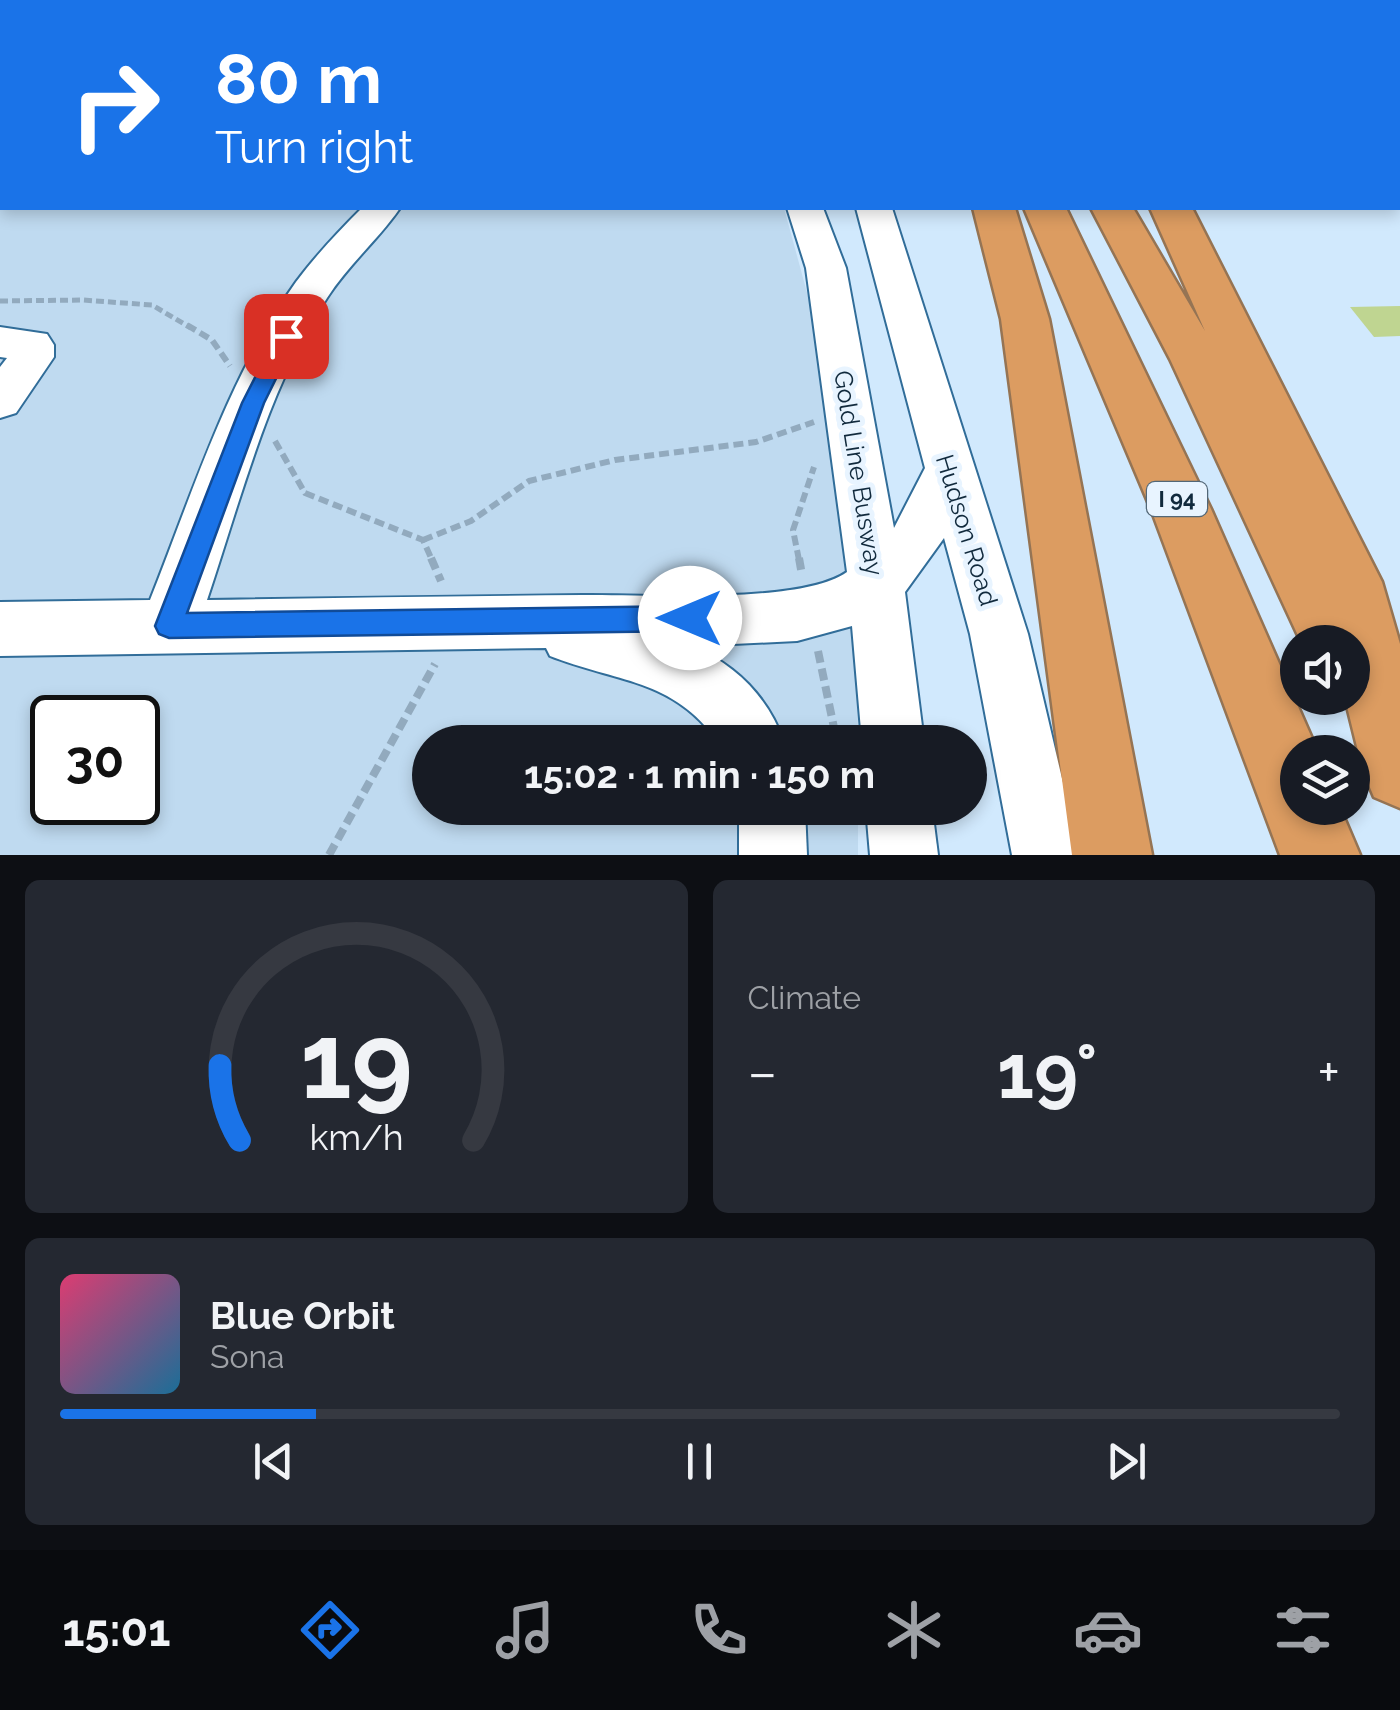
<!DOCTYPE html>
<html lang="en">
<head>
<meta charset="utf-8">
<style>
	body { margin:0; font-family:Raleway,sans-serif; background:#242831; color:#f1f3f6; height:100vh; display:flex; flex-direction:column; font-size:38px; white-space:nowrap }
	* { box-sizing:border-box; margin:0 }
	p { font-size:32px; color:#9ea1a6 }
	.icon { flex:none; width:55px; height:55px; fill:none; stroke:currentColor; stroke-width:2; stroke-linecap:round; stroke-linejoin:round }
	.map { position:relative; height:855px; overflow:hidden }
	.drawer { display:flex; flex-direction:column; gap:25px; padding:25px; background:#0d0f14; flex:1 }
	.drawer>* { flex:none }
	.guide { position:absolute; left:0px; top:0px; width:1400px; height:210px; box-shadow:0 5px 15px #0003; background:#1a73e8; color:#fff; overflow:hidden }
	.buttons { position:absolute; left:1280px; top:625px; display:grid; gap:20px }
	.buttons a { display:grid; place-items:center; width:90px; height:90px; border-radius:50%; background:#171b24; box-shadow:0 5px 15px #0003; font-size:50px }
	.speed { position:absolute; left:30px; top:695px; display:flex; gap:20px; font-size:50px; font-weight:700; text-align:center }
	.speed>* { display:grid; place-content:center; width:130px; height:130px; border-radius:50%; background:#171b24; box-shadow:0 5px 15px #0003; line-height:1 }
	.speed .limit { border:5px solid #111; border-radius:15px; background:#fff; color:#111 }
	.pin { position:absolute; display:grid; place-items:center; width:85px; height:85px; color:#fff; margin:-42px; border-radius:20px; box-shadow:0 5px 15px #0006 }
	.me { position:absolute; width:110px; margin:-55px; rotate:270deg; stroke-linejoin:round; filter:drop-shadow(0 0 8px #0008) }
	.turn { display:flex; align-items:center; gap:35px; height:210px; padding:0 50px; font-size:45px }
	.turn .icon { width:130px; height:130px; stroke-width:2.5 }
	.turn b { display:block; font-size:70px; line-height:85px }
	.big { font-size:75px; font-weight:700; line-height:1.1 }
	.drawer .card { flex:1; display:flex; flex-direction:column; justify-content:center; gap:15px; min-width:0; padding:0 35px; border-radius:15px; background:#242831 }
	.drawer .dial { align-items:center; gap:0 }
	.dial svg { height:260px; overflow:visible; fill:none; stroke:#363941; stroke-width:7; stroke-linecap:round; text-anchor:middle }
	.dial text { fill:#f1f3f6; stroke:none }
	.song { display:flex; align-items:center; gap:30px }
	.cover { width:120px; height:120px; border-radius:15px; background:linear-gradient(135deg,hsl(340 70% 55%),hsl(200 70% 35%)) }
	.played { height:10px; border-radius:5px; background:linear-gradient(90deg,#1a73e8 20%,#363941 20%) }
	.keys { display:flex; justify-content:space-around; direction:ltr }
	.heat { display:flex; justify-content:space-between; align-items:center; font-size:55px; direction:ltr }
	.drawer .tiles { flex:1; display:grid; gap:25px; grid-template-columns:1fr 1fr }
	.card:last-child { grid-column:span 2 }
	.trip { position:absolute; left:412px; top:725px; width:575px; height:100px; border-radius:50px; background:#171b24; box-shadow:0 5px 15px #0003; font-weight:700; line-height:100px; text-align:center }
	.tab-bar { display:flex; height:160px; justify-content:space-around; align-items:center; background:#090b0e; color:#9ea1a6 }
	.tab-bar .icon { width:70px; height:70px }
	.tab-bar .active { color:#1a73e8 }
	.tab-bar b { font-size:45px; color:#f1f3f6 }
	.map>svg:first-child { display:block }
	.built { fill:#bfdaf0; fill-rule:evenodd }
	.building { fill:#bfd591 }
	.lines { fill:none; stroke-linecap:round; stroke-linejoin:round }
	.minor-casing { stroke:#316d99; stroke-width:4 }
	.highway-casing { stroke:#957454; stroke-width:5 }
	.path-far2 { stroke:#92aabe; stroke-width:5; stroke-dasharray:8 4; stroke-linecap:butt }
	.path-far1 { stroke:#92aabe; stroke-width:6; stroke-dasharray:10 5; stroke-linecap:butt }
	.path { stroke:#92aabe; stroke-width:8; stroke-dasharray:12 6; stroke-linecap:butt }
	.minor { fill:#fff; fill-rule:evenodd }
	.highway { fill:#dc9c61; fill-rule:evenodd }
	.route { fill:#1a73e8; stroke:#114b97; stroke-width:2.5 }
	.labels { text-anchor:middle; stroke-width:10; stroke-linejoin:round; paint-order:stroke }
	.shield { fill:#e8f4ff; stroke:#526777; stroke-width:2.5 }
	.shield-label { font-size:22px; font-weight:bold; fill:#112a3d }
	.street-label { font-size:25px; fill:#112a3d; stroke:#e8f4ff }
</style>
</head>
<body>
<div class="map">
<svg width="1400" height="855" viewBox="0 0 1400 855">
	<rect width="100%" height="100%" fill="#d1e9fd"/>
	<!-- built -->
	<path class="built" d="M0 0 638 2H2V208H784L815 322 857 641 858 742H430V808H858V855H0ZM52 718H138V802H52Z"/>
	<!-- building -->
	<polygon class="building" points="1400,306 1400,336 1374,337 1350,307"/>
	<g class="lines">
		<defs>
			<g id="minor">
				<polygon points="668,0 695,0 696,2 670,2"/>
				<polygon points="798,0 824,0 825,2 799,2"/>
				<polygon points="1196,0 1222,0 1223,2 1197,2"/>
				<polygon points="1363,0 1391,0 1392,2 1365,2"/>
				<rect x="1398" y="31" width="2" height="17"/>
				<rect x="0" y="67" width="2" height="18"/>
				<rect x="1398" y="155" width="2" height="20"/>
				<path d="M362 208H400C378 240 348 265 327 298 268 388 241 499 207 600 332 598 457 596 583 595 645 594 800 605 847 572L806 268 787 208H823L846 268 894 528 925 468 856 208H892L1028 634 1080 855H1012L970 634 944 538 905 592 924 742H862L852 626 797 641 692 646C736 665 768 697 784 742H718C673 678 615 682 550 656L546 648 0 656V602L150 600C193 492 228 377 296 282 316 255 339 231 362 208Z"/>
				<polygon points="0,327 47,334 54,345 54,357 16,413 0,418 0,367 7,358 0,357"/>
				<polygon points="739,808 805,808 807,855 739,855"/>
				<polygon points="866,808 932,808 938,855 870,855"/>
			</g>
			<g id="highway">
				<polygon points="926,0 956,0 957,2 927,2"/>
				<polygon points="973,0 1004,0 1005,2 975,2"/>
				<polygon points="1102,0 1132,0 1133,2 1103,2"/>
				<polygon points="973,208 1015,208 1049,319 1152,855 1072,855 1001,319"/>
				<polygon points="1024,208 1066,208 1211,509 1318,752 1298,752 1298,808 1340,808 1360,855 1280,855 1151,509"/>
				<polygon points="1091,208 1133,208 1205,331 1150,208 1192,208 1382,582 1400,644 1400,808 1374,797 1363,771 1345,698 1352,698 1352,642 1301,642 1170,359"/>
			</g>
		</defs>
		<!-- minor casing -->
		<use href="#minor" class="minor-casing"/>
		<!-- highway casing -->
		<use href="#highway" class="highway-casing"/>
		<!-- path-far2 -->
		<polyline class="path-far2" points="0,301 83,300 152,305 191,328"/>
		<!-- path-far1 -->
		<g class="path-far1">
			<polyline points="187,325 212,340 230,366"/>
			<polyline points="275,441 305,493 423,540 432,560"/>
			<polyline points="423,540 471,521 529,481 615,460 756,442 814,422"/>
			<polyline points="799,560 793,530 814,467"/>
		</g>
		<!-- path -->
		<g class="path">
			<polyline points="431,558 441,581"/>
			<polyline points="799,558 802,575"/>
			<polyline points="818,651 837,742"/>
			<polyline points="329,855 435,664"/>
		</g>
		<!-- minor -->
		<use href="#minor" class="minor"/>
		<!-- highway -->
		<use href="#highway" class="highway"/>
	</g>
	<!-- route -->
	<polygon class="route" points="286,329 297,336 264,403 187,613 690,606 700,610 704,618 700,627 690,631 169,638 159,634 155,626 242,403 276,336"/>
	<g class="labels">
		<!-- shield labels -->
		<rect class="shield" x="1147" y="482" width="60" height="34" rx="8"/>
		<g class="shield-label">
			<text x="1177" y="507">I 94</text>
		</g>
		<!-- street labels -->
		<g class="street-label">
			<text transform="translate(859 473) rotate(81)" y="9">Gold Line Busway</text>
			<text transform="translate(967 530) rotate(73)" y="9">Hudson Road</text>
		</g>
	</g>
</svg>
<div class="buttons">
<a><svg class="icon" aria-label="sound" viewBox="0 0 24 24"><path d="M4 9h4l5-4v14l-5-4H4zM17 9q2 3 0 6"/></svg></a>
<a><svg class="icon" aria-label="layers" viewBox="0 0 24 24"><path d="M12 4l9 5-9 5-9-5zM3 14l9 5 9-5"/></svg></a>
</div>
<div class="speed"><div class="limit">30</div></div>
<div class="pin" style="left:286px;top:336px;background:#d93025"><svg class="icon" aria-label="arrive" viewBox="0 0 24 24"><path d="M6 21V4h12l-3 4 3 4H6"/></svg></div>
<svg class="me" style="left:690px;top:618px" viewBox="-20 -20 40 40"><circle r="19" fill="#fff"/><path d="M0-13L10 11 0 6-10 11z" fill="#1a73e8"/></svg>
<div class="trip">15:02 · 1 min · 150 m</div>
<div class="guide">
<div class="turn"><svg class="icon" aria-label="right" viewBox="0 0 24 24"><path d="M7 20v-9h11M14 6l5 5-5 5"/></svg><div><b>80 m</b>Turn right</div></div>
</div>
</div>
<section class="drawer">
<div class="tiles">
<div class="card dial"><svg viewBox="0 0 100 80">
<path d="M14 69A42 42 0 1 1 86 69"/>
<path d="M14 69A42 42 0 0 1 8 46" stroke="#1a73e8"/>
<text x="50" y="56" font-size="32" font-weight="700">19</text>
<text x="50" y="72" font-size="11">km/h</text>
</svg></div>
<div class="card"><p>Climate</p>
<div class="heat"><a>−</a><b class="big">19°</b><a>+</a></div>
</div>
<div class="card">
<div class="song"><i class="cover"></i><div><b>Blue Orbit</b><p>Sona</p></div></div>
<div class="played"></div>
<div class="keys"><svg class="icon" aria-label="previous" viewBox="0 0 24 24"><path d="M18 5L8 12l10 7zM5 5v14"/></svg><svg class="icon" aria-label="pause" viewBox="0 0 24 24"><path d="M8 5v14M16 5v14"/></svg><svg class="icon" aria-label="next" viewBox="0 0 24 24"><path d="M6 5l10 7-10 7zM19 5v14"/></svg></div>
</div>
</div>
</section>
<nav class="tab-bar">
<b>15:01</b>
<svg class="icon active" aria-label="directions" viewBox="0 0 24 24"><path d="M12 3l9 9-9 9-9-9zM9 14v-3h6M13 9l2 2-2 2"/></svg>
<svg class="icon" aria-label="music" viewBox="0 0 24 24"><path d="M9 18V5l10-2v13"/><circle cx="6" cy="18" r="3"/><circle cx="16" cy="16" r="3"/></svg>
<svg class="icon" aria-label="phone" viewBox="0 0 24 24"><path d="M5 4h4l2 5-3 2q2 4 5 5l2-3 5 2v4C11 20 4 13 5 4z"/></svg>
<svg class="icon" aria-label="climate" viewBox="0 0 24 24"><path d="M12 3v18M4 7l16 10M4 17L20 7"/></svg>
<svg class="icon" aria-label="car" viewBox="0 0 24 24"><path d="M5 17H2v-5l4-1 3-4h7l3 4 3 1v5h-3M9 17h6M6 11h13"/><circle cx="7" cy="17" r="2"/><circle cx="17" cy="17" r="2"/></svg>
<svg class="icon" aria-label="filters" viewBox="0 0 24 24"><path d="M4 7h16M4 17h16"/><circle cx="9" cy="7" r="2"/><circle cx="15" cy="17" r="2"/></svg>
</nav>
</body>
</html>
